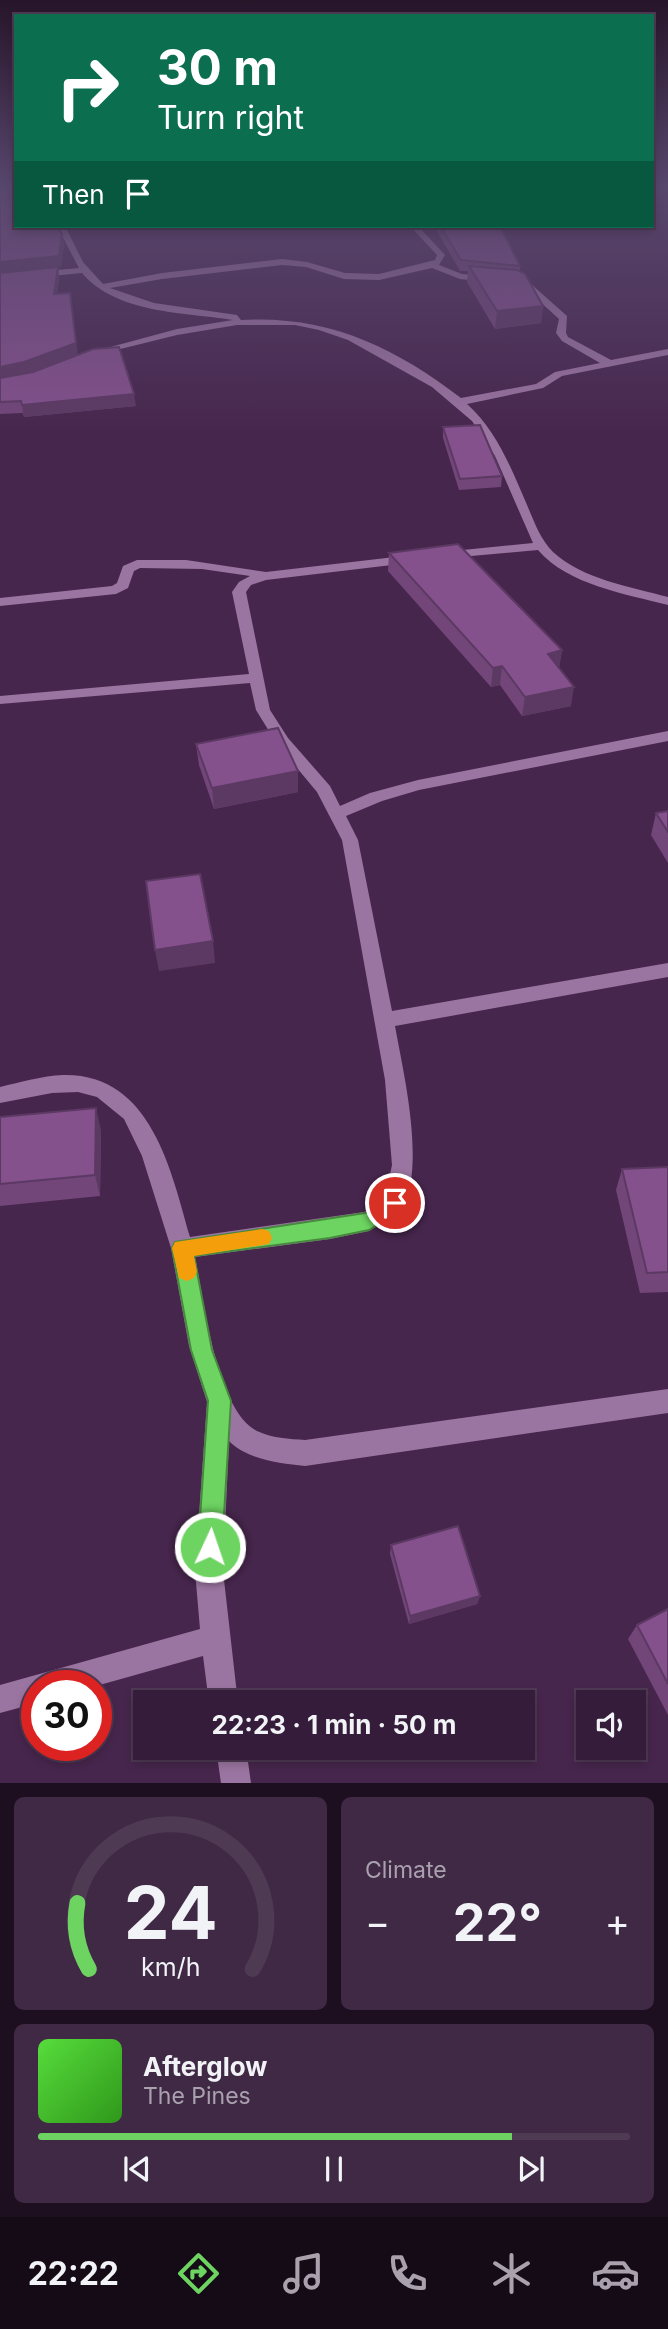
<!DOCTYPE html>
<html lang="en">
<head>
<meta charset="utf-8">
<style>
	body { margin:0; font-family:Inter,sans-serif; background:#402945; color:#f1f3f6; height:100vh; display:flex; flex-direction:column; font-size:26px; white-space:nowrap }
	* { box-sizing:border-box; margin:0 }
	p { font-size:23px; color:#aaa1af }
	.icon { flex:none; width:38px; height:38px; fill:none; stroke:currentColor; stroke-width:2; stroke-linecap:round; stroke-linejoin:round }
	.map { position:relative; height:1783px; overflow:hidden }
	.panel { display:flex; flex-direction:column; gap:14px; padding:14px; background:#1d0f20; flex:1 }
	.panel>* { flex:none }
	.banner { position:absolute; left:14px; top:14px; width:640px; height:214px; border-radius:0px; box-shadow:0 4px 10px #0003,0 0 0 2px #4f3a54; background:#0b6e4f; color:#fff; overflow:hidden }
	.fabs { position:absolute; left:576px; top:1690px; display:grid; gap:14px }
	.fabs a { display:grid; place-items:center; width:70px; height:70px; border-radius:0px; background:#351c3a; box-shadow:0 4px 10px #0003,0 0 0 2px #4f3a54; font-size:35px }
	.speed { position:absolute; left:21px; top:1670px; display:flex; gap:14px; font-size:35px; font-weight:700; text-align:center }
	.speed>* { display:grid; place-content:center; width:91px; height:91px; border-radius:50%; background:#351c3a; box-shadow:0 4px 10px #0003,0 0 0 2px #4f3a54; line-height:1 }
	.speed .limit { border:10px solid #d22; background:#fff; color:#111 }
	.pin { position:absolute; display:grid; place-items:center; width:60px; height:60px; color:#fff; margin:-30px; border:4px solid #fff; border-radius:50%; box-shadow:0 2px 7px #0007 }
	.me { position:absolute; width:77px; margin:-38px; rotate:3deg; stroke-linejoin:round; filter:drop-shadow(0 0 5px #0008) }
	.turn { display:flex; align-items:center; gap:24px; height:147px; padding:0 28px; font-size:32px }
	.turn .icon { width:91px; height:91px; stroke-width:2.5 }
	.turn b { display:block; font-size:49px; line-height:60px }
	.then { display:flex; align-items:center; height:66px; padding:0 28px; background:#0003; gap:14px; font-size:26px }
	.big { font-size:52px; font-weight:700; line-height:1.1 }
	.panel .tile { flex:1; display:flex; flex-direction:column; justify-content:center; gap:10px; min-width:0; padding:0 24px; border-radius:10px; background:#402945 }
	.panel .dial { align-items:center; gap:0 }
	.dial svg { height:182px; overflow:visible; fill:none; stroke:#4f3a54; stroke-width:7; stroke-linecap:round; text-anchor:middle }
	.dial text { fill:#f1f3f6; stroke:none }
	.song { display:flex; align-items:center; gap:21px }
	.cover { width:84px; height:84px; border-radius:10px; background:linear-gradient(135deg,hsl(110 70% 55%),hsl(110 70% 35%)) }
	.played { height:7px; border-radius:4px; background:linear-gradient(90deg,#6dd361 80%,#4f3a54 80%) }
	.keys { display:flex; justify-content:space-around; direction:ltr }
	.heat { display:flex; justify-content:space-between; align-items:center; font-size:38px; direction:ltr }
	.panel .tiles { flex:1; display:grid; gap:14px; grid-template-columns:1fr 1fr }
	.tile:last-child { grid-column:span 2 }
	.trip { position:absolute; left:133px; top:1690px; width:402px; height:70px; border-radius:0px; background:#351c3a; box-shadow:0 4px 10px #0003,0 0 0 2px #4f3a54; font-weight:700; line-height:70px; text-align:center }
	.tab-bar { display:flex; height:112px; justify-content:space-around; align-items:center; background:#150b17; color:#aaa1af }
	.tab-bar .icon { width:49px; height:49px }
	.tab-bar .current { color:#6dd361 }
	.tab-bar b { font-size:32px; color:#f1f3f6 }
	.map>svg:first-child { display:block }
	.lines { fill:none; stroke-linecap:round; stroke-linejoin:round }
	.minor { fill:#9b75a1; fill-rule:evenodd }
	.wall { fill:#724679 }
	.shaded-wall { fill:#5c3963 }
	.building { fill:#84518d; stroke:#5c3963; stroke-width:2 }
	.route { fill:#6dd361; stroke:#47893f; stroke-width:2 }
	.slow { fill:#f59e0b }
</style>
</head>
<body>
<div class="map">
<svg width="668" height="1783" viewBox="0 0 668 1783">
	<rect width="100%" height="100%" fill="#47264d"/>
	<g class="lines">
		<!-- minor -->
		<g class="minor">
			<path d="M57 226H65L83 262 103 284 162 273 282 259 307 262 345 273 379 274 435 260 437 255 410 226H418L445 255 439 265 462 274 518 279 531 284 567 316 566 333 568 337 611 360 668 349V355L562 376 543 388 467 404C497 431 511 468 527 505 534 521 540 539 553 552 582 579 631 587 668 597V605C626 594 568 585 538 550L438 559V553L443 552 533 543 495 456 472 421 432 387 348 340 319 330 295 325H237L177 335 92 356V352L177 329 233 320C184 312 117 314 82 273L0 281V275L79 268ZM282 265 306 267 344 279 379 280 432 268 460 279 516 284 525 288 559 319 556 333 562 341 600 363 555 372 536 384 461 398C393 346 327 315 241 320L237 315 154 303 110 288 162 279Z"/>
			<path d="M412 555 417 556V562L266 580 251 585 246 592 270 710 288 738 330 786 340 806 370 793 418 780 668 731V741L419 790 382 801 346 816 358 840 392 1011 668 963V977L395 1026C404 1076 425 1162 403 1210L369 1231 330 1239 195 1257C204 1299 216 1410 257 1431 271 1438 290 1439 305 1440L668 1389V1413L305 1466C279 1463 248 1460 229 1441L223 1571 238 1703H209L203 1656 96 1686 37 1685V1703L0 1713V1685L200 1629 195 1571 207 1402 189 1346 171 1248 142 1156 124 1119 97 1097 78 1092 52 1093 0 1103V1087C21 1082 42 1076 63 1075 151 1073 171 1170 190 1237L364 1212 385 1198 392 1165 385 1080 342 840 317 792 277 744 256 710 250 683 0 704V696L249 674 232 592 239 582 250 576 202 569 140 568 134 571 128 588 116 594 0 606V598L112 586 117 583 123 566 137 560H186L266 572Z"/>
			<polygon points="216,1748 246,1748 251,1783 221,1783"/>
		</g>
	</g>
	<!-- wall -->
	<g class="wall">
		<polygon points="434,226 500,226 520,266 520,271 543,306 541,323 495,329 467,282 468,271 460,271"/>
		<polygon points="62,234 64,245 61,267 58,267 59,278 57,294 78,355 29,373 136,406 24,417 23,413 0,414 0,273"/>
		<polygon points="443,427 502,476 501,487 459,490 443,438"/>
		<polygon points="389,553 562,650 559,667 571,706 522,716 500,685 491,687 388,571"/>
		<polygon points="196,744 298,771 298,792 214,809 199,765"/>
		<polygon points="668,811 668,863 651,835 656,813"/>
		<polygon points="0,1117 101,1130 100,1196 0,1206"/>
		<polygon points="668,1167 668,1292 640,1293 616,1190 622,1169"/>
		<polygon points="391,1545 480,1596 477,1604 409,1624 390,1554"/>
		<polygon points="668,1609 668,1715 628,1639 637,1625"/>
	</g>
	<!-- shaded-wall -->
	<g class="shaded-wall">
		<polygon points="62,234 64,245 61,267 58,267 59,278 56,305 0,272 0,262"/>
		<polygon points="70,293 78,355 26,373 0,379 0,367"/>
		<polygon points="543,306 541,323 495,329 497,311"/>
		<polygon points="134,394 136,406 24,417 22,405"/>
		<polygon points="562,650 559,669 548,654"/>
		<polygon points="502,666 500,685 491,687 493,668"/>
		<polygon points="574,687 571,706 522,716 525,697"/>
		<polygon points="298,771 298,792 214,809 212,788"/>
		<polygon points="213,941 215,963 159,971 155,950"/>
		<polygon points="96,1108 101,1130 100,1196 95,1175"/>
		<polygon points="480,1596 477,1604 409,1624 410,1616"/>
	</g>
	<!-- building -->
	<g class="building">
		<polygon points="0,185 16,185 16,226 58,226 62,234 59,256 0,262"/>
		<polygon points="440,226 500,226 520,266 461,260"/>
		<polygon points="469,266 517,270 525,274 543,306 497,311"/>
		<polygon points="58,267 54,294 70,293 76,343 24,362 0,367 0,273"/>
		<polygon points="119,347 134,394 22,405 21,401 0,402 0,378 33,372 93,349"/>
		<polygon points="480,425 502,476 460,479 443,427"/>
		<polygon points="458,544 562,650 548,654 574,687 525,697 502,666 493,668 389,553"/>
		<polygon points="278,728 298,771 212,788 196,744"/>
		<polygon points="668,811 668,832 656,813"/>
		<polygon points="200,874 213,941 155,950 146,881"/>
		<polygon points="96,1108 95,1175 0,1184 0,1117"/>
		<polygon points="668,1167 668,1272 647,1273 622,1169"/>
		<polygon points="458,1526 480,1596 410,1616 391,1545"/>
		<polygon points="668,1609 668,1684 637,1625"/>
	</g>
	<!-- sky -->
	<linearGradient id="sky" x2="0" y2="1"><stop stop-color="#27152a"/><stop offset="0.43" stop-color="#58476d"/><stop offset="1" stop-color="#58476d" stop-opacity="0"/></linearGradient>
	<rect width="668" height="435" fill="url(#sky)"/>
	<!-- route -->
	<polygon class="route" points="395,1195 402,1197 405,1203 402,1210 369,1230 330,1238 194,1256 212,1350 231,1401 222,1547 219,1555 210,1559 202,1555 198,1547 208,1401 191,1350 172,1248 175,1242 365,1213"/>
	<!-- slow -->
	<polygon class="slow" points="262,1229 269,1231 272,1238 269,1244 194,1256 197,1272 194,1278 187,1281 179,1278 172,1248 175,1242"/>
</svg>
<div class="fabs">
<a><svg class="icon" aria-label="sound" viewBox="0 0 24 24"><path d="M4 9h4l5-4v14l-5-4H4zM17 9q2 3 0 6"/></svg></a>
</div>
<div class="speed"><div class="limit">30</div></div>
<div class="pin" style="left:395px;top:1203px;background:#d93025"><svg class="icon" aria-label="arrive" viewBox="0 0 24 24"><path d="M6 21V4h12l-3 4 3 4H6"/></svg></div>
<svg class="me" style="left:210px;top:1547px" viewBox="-20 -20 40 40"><circle r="17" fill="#6dd361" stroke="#fff" stroke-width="3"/><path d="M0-11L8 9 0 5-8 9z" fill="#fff"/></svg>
<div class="trip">22:23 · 1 min · 50 m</div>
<div class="banner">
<div class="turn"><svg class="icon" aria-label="right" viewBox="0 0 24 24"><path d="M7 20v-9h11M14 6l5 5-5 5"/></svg><div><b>30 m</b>Turn right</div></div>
<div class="then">Then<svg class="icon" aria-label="arrive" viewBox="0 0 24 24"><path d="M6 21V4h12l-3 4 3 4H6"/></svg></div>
</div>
</div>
<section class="panel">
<div class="tiles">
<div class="tile dial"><svg viewBox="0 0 100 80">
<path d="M14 69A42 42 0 1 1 86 69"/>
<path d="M14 69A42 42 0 0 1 9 40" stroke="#6dd361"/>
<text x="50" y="56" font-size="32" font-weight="700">24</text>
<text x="50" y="72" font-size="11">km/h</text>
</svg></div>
<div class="tile"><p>Climate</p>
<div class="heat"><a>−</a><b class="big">22°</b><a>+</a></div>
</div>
<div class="tile">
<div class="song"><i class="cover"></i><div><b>Afterglow</b><p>The Pines</p></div></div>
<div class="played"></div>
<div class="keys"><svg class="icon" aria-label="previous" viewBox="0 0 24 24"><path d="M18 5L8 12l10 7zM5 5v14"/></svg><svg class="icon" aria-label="pause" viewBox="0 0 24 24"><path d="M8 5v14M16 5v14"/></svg><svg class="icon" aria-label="next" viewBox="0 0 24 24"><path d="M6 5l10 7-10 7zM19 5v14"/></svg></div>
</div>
</div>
</section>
<nav class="tab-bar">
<b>22:22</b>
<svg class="icon current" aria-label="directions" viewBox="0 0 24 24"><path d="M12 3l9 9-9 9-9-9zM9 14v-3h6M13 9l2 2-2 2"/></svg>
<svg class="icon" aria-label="music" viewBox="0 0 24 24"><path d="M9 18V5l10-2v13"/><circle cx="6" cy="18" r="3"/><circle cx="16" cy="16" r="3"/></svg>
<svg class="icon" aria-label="phone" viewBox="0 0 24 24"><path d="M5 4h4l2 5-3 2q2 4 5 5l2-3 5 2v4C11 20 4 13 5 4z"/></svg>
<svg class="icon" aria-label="climate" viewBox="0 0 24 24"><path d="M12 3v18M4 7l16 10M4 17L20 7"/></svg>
<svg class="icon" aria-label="car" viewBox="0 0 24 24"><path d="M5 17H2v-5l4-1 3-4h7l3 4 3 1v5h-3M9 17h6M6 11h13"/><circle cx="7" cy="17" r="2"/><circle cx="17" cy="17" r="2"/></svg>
</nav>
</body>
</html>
